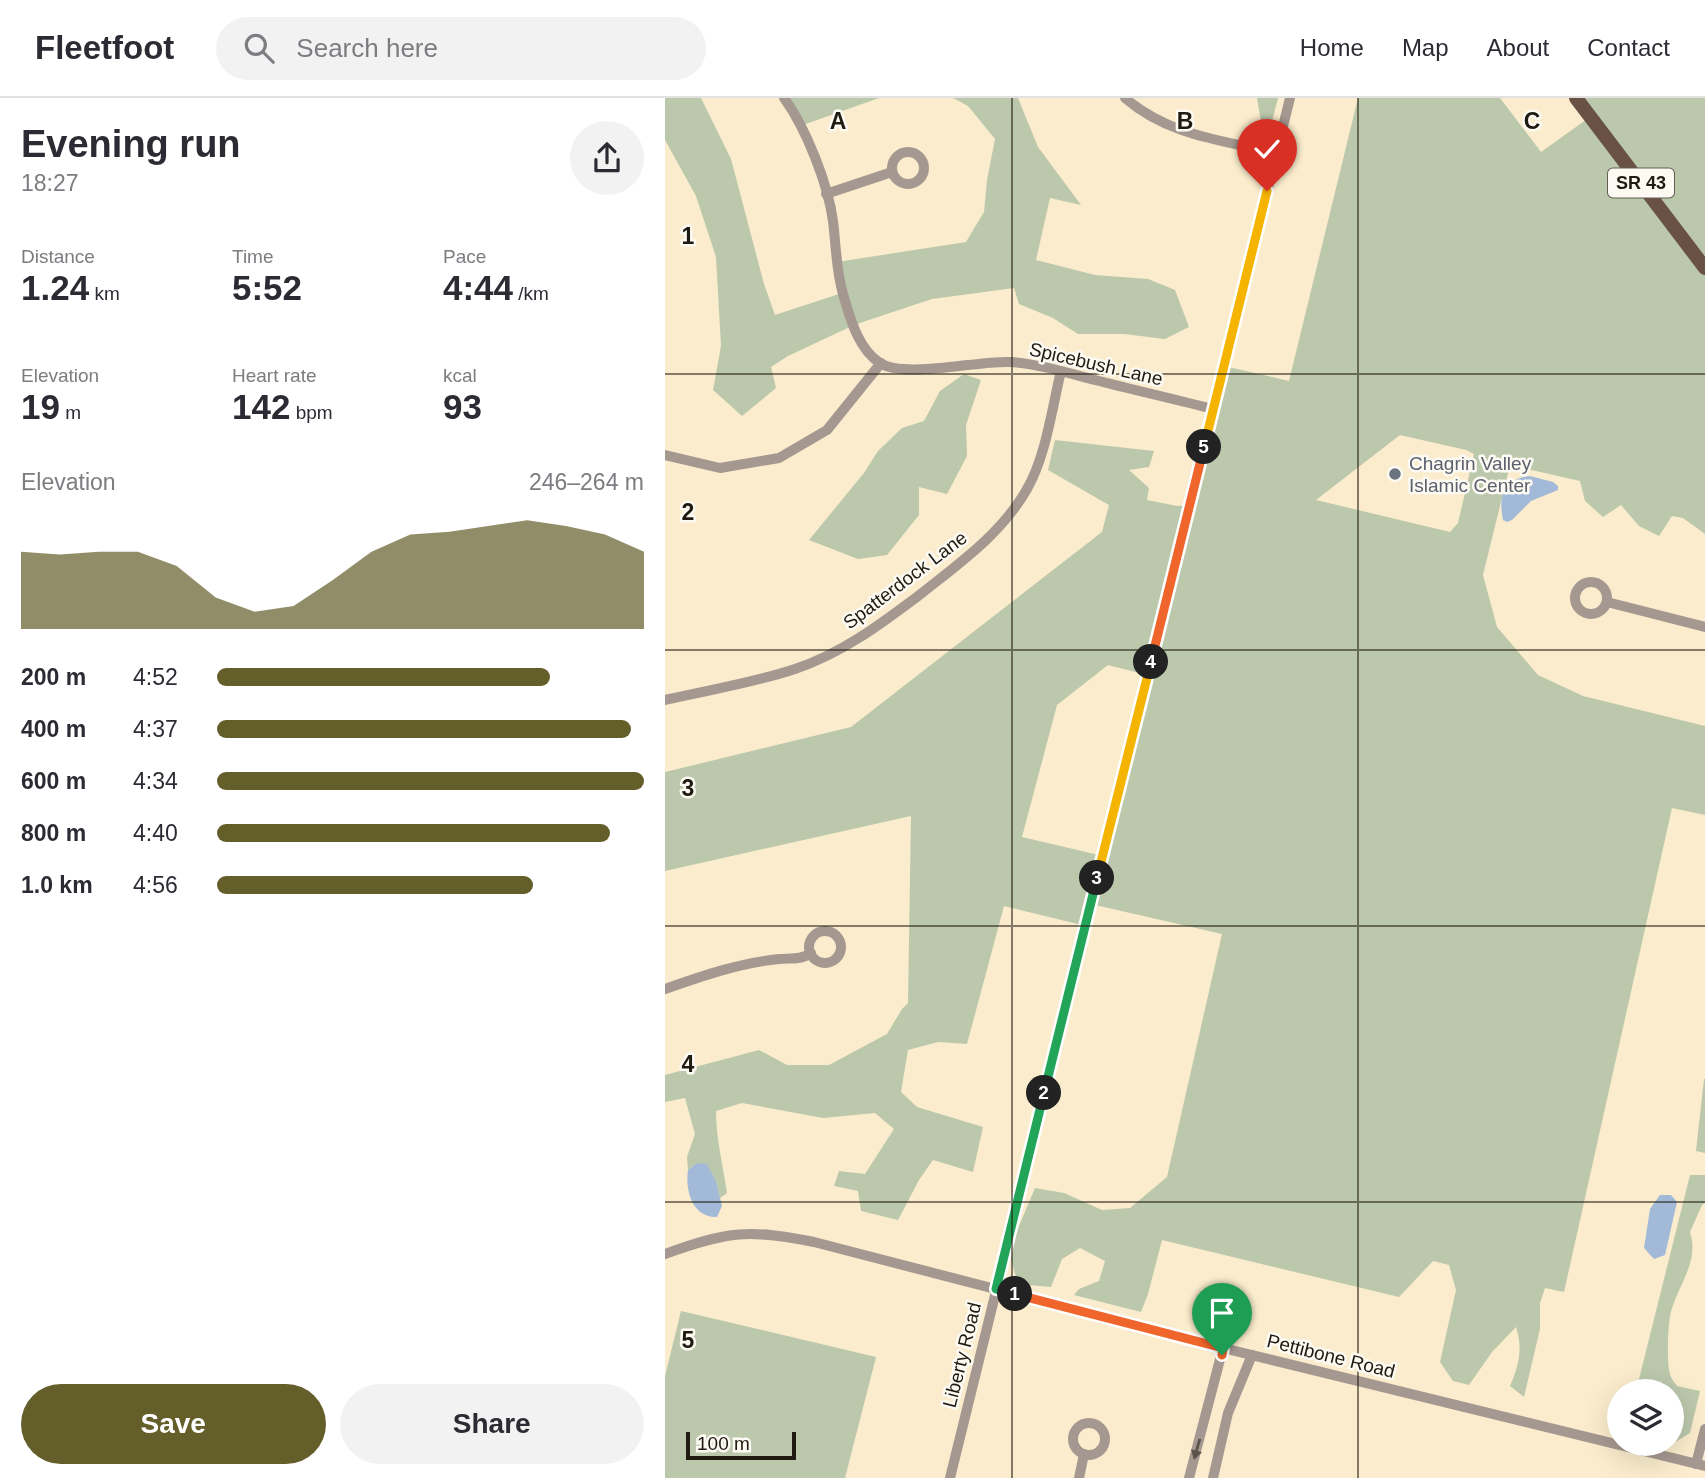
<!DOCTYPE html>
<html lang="en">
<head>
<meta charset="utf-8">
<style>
	body { margin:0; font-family:Helvetica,sans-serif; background:#f2f2f3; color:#2b2b33; height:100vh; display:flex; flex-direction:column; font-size:26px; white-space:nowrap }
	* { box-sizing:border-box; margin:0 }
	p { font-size:23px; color:#7c7c81 }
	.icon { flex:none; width:38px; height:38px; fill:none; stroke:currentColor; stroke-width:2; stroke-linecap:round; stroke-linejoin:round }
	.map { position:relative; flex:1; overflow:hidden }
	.side { display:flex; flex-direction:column; background:#fff; width:665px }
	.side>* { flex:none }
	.buttons { position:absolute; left:942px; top:1281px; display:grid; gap:14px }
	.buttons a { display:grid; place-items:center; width:77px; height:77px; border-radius:50%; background:#fff; box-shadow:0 7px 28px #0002; font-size:35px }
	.scale { position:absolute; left:21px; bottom:18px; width:110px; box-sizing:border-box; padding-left:7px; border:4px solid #201b10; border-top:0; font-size:19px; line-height:24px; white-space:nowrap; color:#201b10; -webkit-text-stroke:5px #fdfaf4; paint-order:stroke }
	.pin { position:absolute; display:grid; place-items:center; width:60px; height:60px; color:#fff; margin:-72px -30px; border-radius:50% 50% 50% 0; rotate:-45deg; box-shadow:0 0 7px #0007 }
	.pin .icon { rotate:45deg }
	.km { position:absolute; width:35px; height:35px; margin:-18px; border-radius:50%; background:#222; color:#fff; font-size:19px; line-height:35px; text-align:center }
	.round { display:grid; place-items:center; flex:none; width:74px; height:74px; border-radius:37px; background:#f2f2f3 }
	.overview { display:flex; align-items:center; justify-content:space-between; height:119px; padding:0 21px }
	h1 { font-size:38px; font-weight:800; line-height:52px }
	.figures { display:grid; grid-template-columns:repeat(3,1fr); gap:10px; height:119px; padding:7px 21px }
	.figures div { display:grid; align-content:center }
	.figures b { font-size:35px; font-weight:800 }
	.figures small { font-size:19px; font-weight:400 }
	.figures p { font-size:19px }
	.chart { height:196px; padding:14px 21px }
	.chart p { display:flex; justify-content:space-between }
	.chart svg { width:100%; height:126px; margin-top:7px; fill:#645e2a; opacity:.7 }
	.primary-button { display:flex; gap:14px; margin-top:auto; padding:14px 21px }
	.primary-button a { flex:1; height:80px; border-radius:42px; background:#645e2a; color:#fff; font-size:28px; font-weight:800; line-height:80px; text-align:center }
	.primary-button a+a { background:#f2f2f3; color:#2b2b33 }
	ul { padding:0 21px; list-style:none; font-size:23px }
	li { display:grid; grid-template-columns:112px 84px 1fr; align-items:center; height:52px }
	li i { height:18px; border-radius:9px; background:#645e2a }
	header { display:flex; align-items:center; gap:42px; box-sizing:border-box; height:98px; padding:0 35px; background:#fff; border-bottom:2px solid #e1e1e2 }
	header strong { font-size:33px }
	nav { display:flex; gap:38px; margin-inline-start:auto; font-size:24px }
	.search { width:490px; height:63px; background:#f2f2f3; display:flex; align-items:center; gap:18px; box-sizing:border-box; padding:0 24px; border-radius:38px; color:#7c7c81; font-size:26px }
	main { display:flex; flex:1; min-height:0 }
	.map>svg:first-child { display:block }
</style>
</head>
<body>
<header>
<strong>Fleetfoot</strong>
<div class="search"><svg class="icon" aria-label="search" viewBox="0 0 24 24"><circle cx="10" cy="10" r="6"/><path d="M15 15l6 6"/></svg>Search here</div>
<nav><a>Home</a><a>Map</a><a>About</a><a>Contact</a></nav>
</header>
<main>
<section class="side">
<div class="overview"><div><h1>Evening run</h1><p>18:27</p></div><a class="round"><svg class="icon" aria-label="share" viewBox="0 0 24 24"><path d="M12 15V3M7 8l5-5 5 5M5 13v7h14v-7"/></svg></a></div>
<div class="figures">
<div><p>Distance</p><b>1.24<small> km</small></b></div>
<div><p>Time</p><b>5:52</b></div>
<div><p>Pace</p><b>4:44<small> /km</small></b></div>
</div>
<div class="figures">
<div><p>Elevation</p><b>19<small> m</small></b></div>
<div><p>Heart rate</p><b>142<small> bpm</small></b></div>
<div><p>kcal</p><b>93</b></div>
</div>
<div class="chart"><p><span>Elevation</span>246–264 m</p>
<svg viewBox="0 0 160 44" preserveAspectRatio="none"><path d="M0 44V17L10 18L20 17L30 17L40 22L50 33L60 38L70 36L80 27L90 17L100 11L110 10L120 8L130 6L140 8L150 11L160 17V44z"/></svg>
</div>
<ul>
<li><b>200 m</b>4:52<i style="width:78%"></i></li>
<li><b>400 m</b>4:37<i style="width:97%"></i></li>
<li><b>600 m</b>4:34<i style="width:100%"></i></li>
<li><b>800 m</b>4:40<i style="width:92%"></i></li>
<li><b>1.0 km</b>4:56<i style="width:74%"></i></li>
</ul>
<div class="primary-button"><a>Save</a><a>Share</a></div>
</section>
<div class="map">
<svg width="1040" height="1380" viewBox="0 0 1040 1380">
	<rect width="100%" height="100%" fill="#faeccc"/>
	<g fill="#bbc8ac" fill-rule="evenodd">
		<path d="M0,0H36L66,61L99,186L110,217L177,195L172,164L301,144L319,114L322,82L330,41L303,8L288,0H353L373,49L416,107L385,100L371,162L430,177L483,181L510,192L524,229L500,241L459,236H413L388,220L354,206L349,190L267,201L189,227L123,258L106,269L111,290L77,318L48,292L56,248L51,159L31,98L0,42Z"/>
		<path d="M119,0H214L135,28Z"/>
		<path d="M592,0H613L606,27L596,23Z"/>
		<path d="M693,0H835L876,54L925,19L918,0H1040V436L1018,420L1007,418L994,438L974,428L956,407L938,419L920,403L915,383L845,367L818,477L832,529L873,577L918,598L1040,628V717L1007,710L899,1194L880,1190L875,1205V1231L859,1299L845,1288C854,1267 858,1251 851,1229L827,1254L804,1287L788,1283L775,1264L791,1192L784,1167L768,1163L734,1199L497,1142L483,1196L476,1214L409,1197L414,1191L434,1183L440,1163L415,1150L397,1161L386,1189L353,1186L346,1162L348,1142L370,1090L399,1095L437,1112L465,1110L502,1079L557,836L426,806L421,828L339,808L302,946L273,944L243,952L236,994L252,1009L318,1029L308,1074L268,1062L254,1082L233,1122L196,1113L193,1093L169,1088L174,1073L200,1076L229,1031L210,1015L158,1020L77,1005L51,1013C51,1041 58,1067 62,1095L55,1100L51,1083L32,1065L23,1072L22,1059L30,1036L20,1000L0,1004V977L94,952L122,967H164L222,936L237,911L243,905L246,718L0,773V674L186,629L437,434L444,407L383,372L390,342L489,353L484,369L464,372L484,390L482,402L512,408L524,407L559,268L624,283ZM735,337L801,352L809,356L793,425L785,434L651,402ZM443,567L482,577L438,758L357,739L392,607Z"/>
		<path d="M299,276L316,282L301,327L302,358L282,396L254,389V417L222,457L193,461L144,442L199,375L213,353L237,330L259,323L275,293Z"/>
		<path d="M1039,981H1040V1055L1031,1053Z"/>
		<path d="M1025,1077H1040V1105L1037,1107L1025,1134C1035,1165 1011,1189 1005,1218C1003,1230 1001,1269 1006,1279C1007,1282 1010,1285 1012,1288L1035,1293L1025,1335L1012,1343L1006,1342V1293H971Z"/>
		<path d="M16,1213L211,1259L180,1380H0V1278Z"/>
	</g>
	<g fill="#a2bad8">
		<path d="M865,378L888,384L893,388V392L866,403L847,422L842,424L838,422C833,398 839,381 865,378Z"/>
		<path d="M32,1065L42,1066L51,1083L57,1108L52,1119C27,1120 20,1092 23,1072Z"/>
		<path d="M995,1097H1006L1012,1104L1000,1157L989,1161L979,1150L985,1111Z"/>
	</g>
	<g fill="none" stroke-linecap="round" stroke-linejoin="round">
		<g stroke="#a59890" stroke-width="10">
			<path d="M119,0C141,30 163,86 168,123C171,147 171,172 178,196C185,220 193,251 215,265C240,281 314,262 346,264C374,266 403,275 430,282C469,292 509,301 548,311"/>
			<path d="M460,0C504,38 557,42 611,55"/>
			<circle cx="243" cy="70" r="16"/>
			<path d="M161,96L227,74"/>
			<path d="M0,357L55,370L114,360L162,332L216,265"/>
			<circle cx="926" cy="500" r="16"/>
			<path d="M942,504L1040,529"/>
			<path d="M0,602C43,592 88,585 130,571C178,555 217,525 257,495C296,464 337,435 362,391C381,358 387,310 396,273"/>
			<circle cx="160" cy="849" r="16"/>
			<path d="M0,891C37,878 74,865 114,861C125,860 137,862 146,855"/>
			<path d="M0,1156C63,1133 84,1131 149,1144L558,1250L1040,1368"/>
			<circle cx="424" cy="1341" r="16"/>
			<path d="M1031,1366L1040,1331"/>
			<path d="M285,1380L625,0"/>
			<path d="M414,1380L419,1356"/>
			<path d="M524,1380L558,1250"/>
			<path d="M548,1380L563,1315L587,1257"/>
		</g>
		<path stroke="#695245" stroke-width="14" d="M911,0L1040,170"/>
	</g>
	<defs><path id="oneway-solid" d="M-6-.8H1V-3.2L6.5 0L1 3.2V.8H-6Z" transform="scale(1.75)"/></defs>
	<use fill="#5c534a" href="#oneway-solid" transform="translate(532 1351) rotate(106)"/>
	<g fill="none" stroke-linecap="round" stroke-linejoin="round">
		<defs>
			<path id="split-1" d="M350,1196L558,1250L557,1257"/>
			<path id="split-2" d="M350,1196L331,1191L379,995"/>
			<path id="split-3" d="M379,995L432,780"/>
			<path id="split-4" d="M432,780L486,564"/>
			<path id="split-5" d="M486,564L539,349"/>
			<path id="split-6" d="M539,349L602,93"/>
		</defs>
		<use href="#split-1" stroke="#fff" stroke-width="14"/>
		<use href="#split-2" stroke="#fff" stroke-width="14"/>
		<use href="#split-3" stroke="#fff" stroke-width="14"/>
		<use href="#split-4" stroke="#fff" stroke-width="14"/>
		<use href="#split-5" stroke="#fff" stroke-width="14"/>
		<use href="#split-6" stroke="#fff" stroke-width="14"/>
		<use href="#split-1" stroke="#f0652b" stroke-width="9"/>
		<use href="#split-2" stroke="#22a559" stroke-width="9"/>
		<use href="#split-3" stroke="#22a559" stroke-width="9"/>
		<use href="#split-4" stroke="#f5b400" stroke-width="9"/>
		<use href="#split-5" stroke="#f0652b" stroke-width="9"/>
		<use href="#split-6" stroke="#f5b400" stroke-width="9"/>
	</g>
	<path fill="none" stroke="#201b10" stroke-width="2" stroke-opacity="0.55" d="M347,0V1380M693,0V1380M0,276H1040M0,552H1040M0,828H1040M0,1104H1040"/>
	<circle fill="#6b7280" stroke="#fdfaf4" stroke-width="2.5" cx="730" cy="376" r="7"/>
	<g text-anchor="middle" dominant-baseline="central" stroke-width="5" stroke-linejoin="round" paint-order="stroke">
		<rect fill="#fdfaf4" stroke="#625e54" stroke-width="2" x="943" y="70.5" width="66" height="29" rx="5"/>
		<g font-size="18" font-weight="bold" fill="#201b10">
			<text x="976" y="85">SR 43</text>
		</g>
		<g font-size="19" fill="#201b10" stroke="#fdfaf4">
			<text transform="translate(431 266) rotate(13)">Spicebush Lane</text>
			<text transform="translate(240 482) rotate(-37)">Spatterdock Lane</text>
			<text transform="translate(297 1257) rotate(-76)">Liberty Road</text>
			<text transform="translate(666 1258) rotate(14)">Pettibone Road</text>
		</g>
		<g font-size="19" fill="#5b616d" stroke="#fdfaf4" text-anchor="start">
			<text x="744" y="365">Chagrin Valley<tspan x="744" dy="22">Islamic Center</tspan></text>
		</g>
	</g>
	<g font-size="23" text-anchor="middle" font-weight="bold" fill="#201b10" stroke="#fdfaf4" stroke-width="5" stroke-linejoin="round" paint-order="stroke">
		<text x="173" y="31">A</text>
		<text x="520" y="31">B</text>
		<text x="867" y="31">C</text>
		<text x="23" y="146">1</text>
		<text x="23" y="422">2</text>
		<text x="23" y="698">3</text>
		<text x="23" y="974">4</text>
		<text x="23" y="1250">5</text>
	</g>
</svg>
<div class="buttons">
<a><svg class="icon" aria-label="layers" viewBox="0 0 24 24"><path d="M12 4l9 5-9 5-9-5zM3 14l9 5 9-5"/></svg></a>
</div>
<div class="scale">100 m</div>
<div class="pin" style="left:557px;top:1257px;background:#1e9e55"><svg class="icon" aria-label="arrive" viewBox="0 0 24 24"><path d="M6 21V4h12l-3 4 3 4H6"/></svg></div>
<div class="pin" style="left:602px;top:93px;background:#d93025"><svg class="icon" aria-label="check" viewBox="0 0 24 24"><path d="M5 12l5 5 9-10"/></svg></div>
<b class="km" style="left:350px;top:1196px">1</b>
<b class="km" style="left:379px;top:995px">2</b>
<b class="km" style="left:432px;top:780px">3</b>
<b class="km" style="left:486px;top:564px">4</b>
<b class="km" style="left:539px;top:349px">5</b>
</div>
</main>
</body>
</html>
